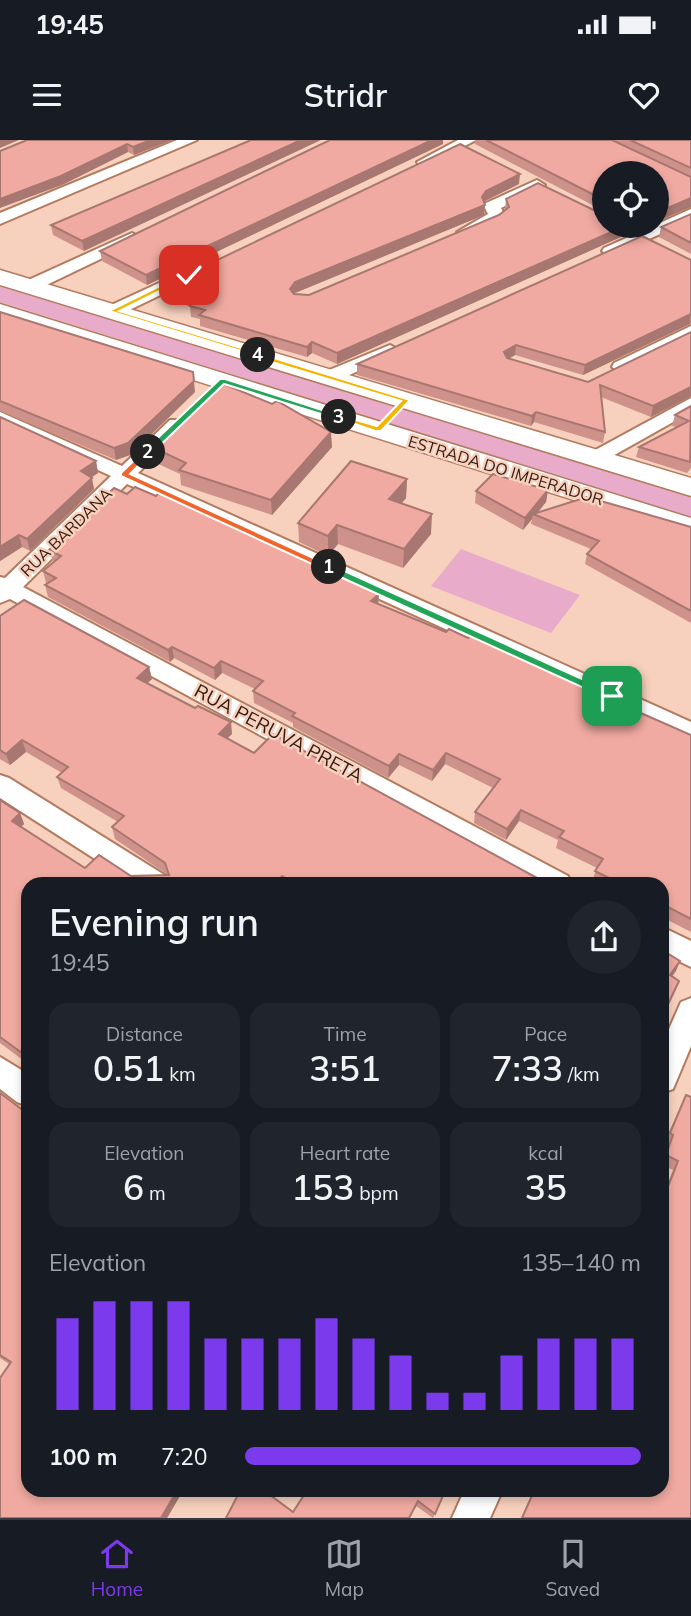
<!DOCTYPE html>
<html lang="en">
<head>
<meta charset="utf-8">
<style>
	body { margin:0; font-family:Mulish,sans-serif; background:#20242c; color:#f1f3f6; height:100vh; display:flex; flex-direction:column; font-size:26px; white-space:nowrap }
	* { box-sizing:border-box; margin:0 }
	p { font-size:23px; color:#9ea1a6 }
	.icon { flex:none; width:38px; height:38px; fill:none; stroke:currentColor; stroke-width:2; stroke-linecap:round; stroke-linejoin:round }
	.map { position:relative; flex:1; overflow:hidden }
	.sheet { position:absolute; left:21px; top:737px; width:648px; height:620px; display:flex; flex-direction:column; background:#171b24; border-radius:21px; box-shadow:0 4px 10px #0003 }
	.sheet>* { flex:none }
	.controls { position:absolute; left:592px; top:21px; display:grid; gap:14px }
	.controls a { display:grid; place-items:center; width:77px; height:77px; border-radius:50%; background:#171b24; box-shadow:0 4px 10px #0003; font-size:35px }
	.pin { position:absolute; display:grid; place-items:center; width:60px; height:60px; color:#fff; margin:-30px; border-radius:14px; box-shadow:0 4px 10px #0006 }
	.km { position:absolute; width:35px; height:35px; margin:-18px; border-radius:50%; background:#222; color:#fff; font-size:19px; line-height:35px; text-align:center }
	.round { display:grid; place-items:center; flex:none; width:74px; height:74px; border-radius:37px; background:#20242c }
	.head { display:flex; align-items:center; justify-content:space-between; height:119px; padding:0 28px }
	h1 { font-size:38px; font-weight:600; line-height:52px }
	.metrics { display:grid; grid-template-columns:repeat(3,1fr); gap:10px; height:119px; padding:7px 28px }
	.metrics div { display:grid; align-content:center; border-radius:18px; background:#20242c; text-align:center }
	.metrics b { font-size:35px; font-weight:600 }
	.metrics small { font-size:19px; font-weight:400 }
	.metrics p { font-size:19px }
	.chart { height:196px; padding:14px 28px }
	.chart p { display:flex; justify-content:space-between }
	.chart svg { width:100%; height:126px; margin-top:7px; stroke:#7c3aed; stroke-width:6 }
	ul { padding:0 28px; list-style:none; font-size:23px }
	li { display:grid; grid-template-columns:112px 84px 1fr; align-items:center; height:52px }
	li i { height:18px; border-radius:9px; background:#7c3aed }
	.status { display:flex; justify-content:space-between; align-items:center; height:49px; padding:0 35px; background:#171b24; direction:ltr }
	.status svg { height:19px; fill:currentColor }
	header { display:flex; justify-content:space-between; align-items:center; height:91px; padding:0 28px; background:#171b24; font-size:32px; font-weight:600 }
	.tab-bar { display:flex; justify-content:space-around; align-items:center; height:98px; border-top:2px solid #363941; background:#171b24; font-size:19px; color:#9ea1a6 }
	.tab-bar a { display:grid; justify-items:center; gap:4px }
	.tab-bar .on { color:#7c3aed }
	.map>svg:first-child { display:block }
</style>
</head>
<body>
<div class="status"><b>19:45</b><svg viewBox="0 0 49 12"><path d="M0 12V9h3v3zM5 12V6h3v6zM10 12V3h3v9zM15 12V0h3v12zM26 1h20v11H26zM47 4h2v5h-2z"/></svg></div>
<header><svg class="icon" aria-label="menu" viewBox="0 0 24 24"><path d="M4 6h16M4 12h16M4 18h16"/></svg>Stridr<svg class="icon" aria-label="heart" viewBox="0 0 24 24"><path d="M12 20l-8-8c-3-5 5-10 8-4 3-6 11-1 8 4z"/></svg></header>
<div class="map">
<svg width="691" height="1378" viewBox="0 0 691 1378">
	<rect width="100%" height="100%" fill="#f7d1be"/>
	<g fill="#e8acca">
		<path d="M0,145L691,357V377L0,162Z"/>
		<path d="M461,409L580,455L551,493L431,446Z"/>
	</g>
	<g fill="none" stroke-linecap="round" stroke-linejoin="round">
		<defs>
			<g id="minor">
				<path d="M177,0H197L0,84V73Z"/>
				<path d="M458,0H476L429,25H419L417,22Z"/>
				<path d="M537,40L545,45L542,48L501,68L505,76L503,79L471,95L465,97L457,92L488,74L484,66L486,63Z"/>
				<path d="M691,69V80L616,114L610,116L602,111L604,108Z"/>
				<path d="M132,93L140,98L138,101L36,150H24L21,146L24,142Z"/>
				<path d="M196,126L202,127L204,131L202,135L119,175H107L104,171L107,167Z"/>
				<path d="M691,186V198L628,231L621,233L612,227L614,223Z"/>
				<path d="M390,205L399,210L396,214L336,241L329,243L320,237L322,233Z"/>
				<path d="M691,258V272L602,322H588L585,318L588,314Z"/>
				<path d="M0,272L122,326L170,280H184L187,284L184,288L138,333L691,582V601L127,344L23,447L568,736L571,744H534L10,459L0,463V437L5,438L111,336L0,285Z"/>
				<path d="M0,635L9,638L166,736L169,744H134L0,658Z"/>
				<path d="M662,787L691,801V827L662,813Z"/>
				<path d="M691,858V906L673,949L662,953V905L681,862Z"/>
				<path d="M0,917L28,934V966L17,962L0,949Z"/>
				<path d="M465,1349H503L490,1378H452Z"/>
			</g>
			<g id="secondary">
				<path d="M0,130L691,338V356L0,145Z"/>
				<path d="M0,164L691,378V397L0,179Z"/>
			</g>
		</defs>
		<use href="#minor" stroke="#b47a5e" stroke-width="4"/>
		<use href="#secondary" stroke="#b47a5e" stroke-width="3"/>
		<use href="#minor" fill="#fff" fill-rule="evenodd"/>
		<use href="#secondary" fill="#fff" fill-rule="evenodd"/>
	</g>
	<g fill="#ce928a">
		<path d="M27,0H172L134,15L128,12L62,45Z"/>
		<path d="M251,0L84,111L53,95L51,85Z"/>
		<path d="M475,0H691V67L656,82L604,33V71L475,4Z"/>
		<path d="M443,4L147,145L102,121L100,111Z"/>
		<path d="M519,44L485,61L484,75L295,153L294,154L309,155L499,75L505,70L506,59L623,96L337,224L312,213L307,217L200,186V179L191,177L190,167L166,155L165,145Z"/>
		<path d="M691,74V114L659,97L661,87Z"/>
		<path d="M691,120V184H690L583,235L515,215L509,219L588,242L691,192V256L651,277L601,257L605,292L603,303L534,282L531,286L357,235V224Z"/>
		<path d="M0,172L195,252L130,315L116,320L0,271Z"/>
		<path d="M691,266V328L687,333L636,317L639,307L676,287L672,286L675,275Z"/>
		<path d="M0,277L96,321L98,333L91,337L94,349L30,411L22,407L0,421Z"/>
		<path d="M152,307H332L272,375L181,345L180,334L154,322Z"/>
		<path d="M407,339L406,358L401,364L431,394L403,428L338,404L328,416L299,402L298,383Z"/>
		<path d="M548,350L546,362L537,372L691,387V483L585,424L587,414L591,409L531,384L532,379L523,390L475,363L476,351Z"/>
		<path d="M127,354L156,356L276,407L379,454L378,464L588,550L586,558L628,577L691,595V792L662,777V744H597L592,741L597,728L556,708L558,700L519,681L506,700L474,683L475,672L493,648L445,624L432,641L399,625L388,638L293,587V583L254,563L253,551L255,549L222,533L215,540L174,518L170,522L48,457L45,445L48,444L46,443L43,431L53,422L49,410Z"/>
		<path d="M0,476L149,527L152,539L147,543L232,594L227,598L254,613L540,744H28V922L27,923L0,903V660L20,673L24,684L21,687L85,728L131,736L168,735L115,699L112,687L118,682L61,648L57,637L62,633L26,612L10,625L0,619Z"/>
		<path d="M0,953L28,974V1349H184L167,1378H0V1238L9,1224L0,1218Z"/>
		<path d="M686,955L691,1378H521L534,1349H662V1058L673,1030L662,1025V1023L668,1005L664,1003Z"/>
		<path d="M446,1349L433,1378L416,1366L410,1378H226L293,1372Z"/>
	</g>
	<g fill="#a87771">
		<path d="M0,0H19L0,8Z"/>
		<path d="M151,0H172L134,15L133,7Z"/>
		<path d="M301,0H321L84,111L82,101Z"/>
		<path d="M432,0H443V4L147,145L146,135Z"/>
		<path d="M127,4L128,12L62,45L0,68V59Z"/>
		<path d="M520,34L519,44L485,61L482,66L485,65L484,75L295,153L290,159V149L295,142L482,57L486,51Z"/>
		<path d="M691,58V67L656,82V73Z"/>
		<path d="M625,86L623,96L337,224V213Z"/>
		<path d="M691,174L690,184L583,235L585,225Z"/>
		<path d="M312,202V213L307,217V207Z"/>
		<path d="M516,205L515,215L502,222L504,212Z"/>
		<path d="M194,241L195,252L130,315L116,320L114,308Z"/>
		<path d="M691,247V256L651,277L653,266Z"/>
		<path d="M536,272L534,282L531,286L532,276Z"/>
		<path d="M331,292L332,307L272,375L271,360Z"/>
		<path d="M96,321L98,333L83,343L81,331Z"/>
		<path d="M92,338L94,349L30,411L27,399Z"/>
		<path d="M407,339L406,358L388,379L389,359Z"/>
		<path d="M548,350L546,362L536,375L533,374L532,379L523,390L525,378Z"/>
		<path d="M432,374L431,394L403,428L404,409Z"/>
		<path d="M337,385L338,404L328,416V396Z"/>
		<path d="M19,395L22,407L0,421V407Z"/>
		<path d="M379,454L378,465L371,461Z"/>
		<path d="M172,507L174,518L170,522L168,510Z"/>
		<path d="M221,521L222,533L215,540L214,528Z"/>
		<path d="M149,527L152,539L140,550L137,538Z"/>
		<path d="M231,582L232,594L220,605L219,594Z"/>
		<path d="M22,600L26,612L10,625L6,614Z"/>
		<path d="M446,613L445,624L432,641L433,630Z"/>
		<path d="M399,614V625L388,638L389,626Z"/>
		<path d="M521,670L519,681L506,700L507,689Z"/>
		<path d="M20,673L24,684L16,692L12,681Z"/>
		<path d="M282,736L283,744H276Z"/>
		<path d="M680,821L676,831L665,846L670,835Z"/>
		<path d="M28,908V922L27,923L22,913Z"/>
		<path d="M178,1349H184L167,1378H161Z"/>
	</g>
	<g fill="#f0aaa1" stroke="#a87771" stroke-width="2">
		<path d="M27,0H151L133,7L127,4L61,36L0,59V11Z"/>
		<path d="M251,0H301L82,101L51,85Z"/>
		<path d="M330,0H432L146,135L100,111Z"/>
		<path d="M486,0H612L691,37V58L656,73V33H604V60Z"/>
		<path d="M630,0H691V28Z"/>
		<path d="M460,4L520,34L486,51L482,57L485,65L295,142L290,149L294,154L309,155L499,75L509,67L506,59L538,43L604,75V86H625L337,213L312,202L307,207L199,175L205,170L190,166L192,159L165,145Z"/>
		<path d="M691,74V103L661,87Z"/>
		<path d="M642,96L691,120V174L585,225L516,205L504,212L507,218L588,242L691,192V247L653,266L600,245L605,292L536,272L532,276L357,224Z"/>
		<path d="M0,172L193,232L194,241L128,303L114,308L0,261Z"/>
		<path d="M219,242L272,264L277,261L331,292L271,360L179,330L186,323L152,307Z"/>
		<path d="M691,266L690,322L639,307L689,281L675,275Z"/>
		<path d="M0,277L96,321L81,331L92,338L27,399L19,395L0,407Z"/>
		<path d="M351,321L407,339L389,359L432,374L404,409L337,385L328,396L298,383Z"/>
		<path d="M493,334L548,350L525,378L476,351Z"/>
		<path d="M135,347L156,356L161,351L276,407L282,409L284,407L314,420L312,423L379,454L371,461L446,492L449,489L468,498L470,495L576,544L588,550L583,557L609,569L628,577L634,570L691,595V779L662,764V744H621L595,731L603,719L559,697L564,691L521,670L507,689L475,672L500,639L446,613L433,630L399,614L389,626L292,576L295,573L253,551L263,541L221,521L214,528L172,507L168,510L45,445L56,438L43,431L61,416L49,410L114,348L127,354Z"/>
		<path d="M587,357L691,387V471L587,414L599,401L533,374Z"/>
		<path d="M24,460L149,527L137,538L195,568L198,566L231,582L219,594L254,613L273,594L541,740L538,744H296L282,736L276,744H28V908L22,913L0,897V660L20,673L12,681L85,728L99,715L131,736L169,735L165,723L112,687L124,676L57,637L68,627L22,600L6,614L0,610V476Z"/>
		<path d="M662,810L680,821L670,835L679,841L662,877Z"/>
		<path d="M0,953L28,974V1349H178L161,1378H0V1238L11,1222L0,1215Z"/>
		<path d="M686,955L691,957V1378H522L535,1349H662V1062L678,1021L666,1015L673,995L670,993Z"/>
		<path d="M241,1349H262L293,1372L308,1349H446L435,1374L418,1361L409,1378H226Z"/>
	</g>
	<path fill="#22a559" stroke="#fff" stroke-width="2" d="M329,424L615,554L617,556L615,559H608L325,430V425Z"/>
	<path fill="#f0652b" stroke="#fff" stroke-width="2" d="M145,310L152,312L130,334L333,427L325,430L121,336V333Z"/>
	<path fill="#22a559" stroke="#fff" stroke-width="2" d="M220,239H225L344,277L337,279L224,244L151,314H145V310Z"/>
	<path fill="#f5b400" stroke="#fff" stroke-width="2" d="M255,214H261L410,260L381,291H375L335,277L339,275L377,286L401,261L255,217Z"/>
	<path fill="#f5b400" stroke="#fff" stroke-width="2" d="M186,133L192,135L119,171L261,214V217L109,171Z"/>
	<g text-anchor="middle" dominant-baseline="central" stroke-width="5" stroke-linejoin="round" paint-order="stroke">
		<g font-size="16" fill="#321b0f" stroke="#f7d1be">
			<text transform="translate(506 330) rotate(17)">ESTRADA DO IMPERADOR</text>
			<text transform="translate(66 392) rotate(-44)">RUA BARDANA</text>
		</g>
		<g font-size="19" fill="#321b0f" stroke="#f7d1be">
			<text transform="translate(279 593) rotate(28)">RUA PERUVA PRETA</text>
		</g>
	</g>
</svg>
<div class="controls">
<a><svg class="icon" aria-label="locate" viewBox="0 0 24 24"><circle cx="12" cy="12" r="6"/><path d="M12 2v4M12 18v4M2 12h4M18 12h4"/></svg></a>
</div>
<div class="pin" style="left:612px;top:556px;background:#1e9e55"><svg class="icon" aria-label="arrive" viewBox="0 0 24 24"><path d="M6 21V4h12l-3 4 3 4H6"/></svg></div>
<div class="pin" style="left:189px;top:135px;background:#d93025"><svg class="icon" aria-label="check" viewBox="0 0 24 24"><path d="M5 12l5 5 9-10"/></svg></div>
<b class="km" style="left:329px;top:427px">1</b>
<b class="km" style="left:148px;top:312px">2</b>
<b class="km" style="left:339px;top:277px">3</b>
<b class="km" style="left:258px;top:215px">4</b>
<section class="sheet">
<div class="head"><div><h1>Evening run</h1><p>19:45</p></div><a class="round"><svg class="icon" aria-label="share" viewBox="0 0 24 24"><path d="M12 15V3M7 8l5-5 5 5M5 13v7h14v-7"/></svg></a></div>
<div class="metrics">
<div><p>Distance</p><b>0.51<small> km</small></b></div>
<div><p>Time</p><b>3:51</b></div>
<div><p>Pace</p><b>7:33<small> /km</small></b></div>
</div>
<div class="metrics">
<div><p>Elevation</p><b>6<small> m</small></b></div>
<div><p>Heart rate</p><b>153<small> bpm</small></b></div>
<div><p>kcal</p><b>35</b></div>
</div>
<div class="chart"><p><span>Elevation</span>135–140 m</p>
<svg viewBox="0 0 160 44" preserveAspectRatio="none"><path d="M5 44V12M15 44V6M25 44V6M35 44V6M45 44V19M55 44V19M65 44V19M75 44V12M85 44V19M95 44V25M105 44V38M115 44V38M125 44V25M135 44V19M145 44V19M155 44V19"/></svg>
</div>
<ul>
<li><b>100 m</b>7:20<i style="width:100%"></i></li>
</ul>
</section>
</div>
<nav class="tab-bar">
<a class="on"><svg class="icon" aria-label="home" viewBox="0 0 24 24"><path d="M3 11l9-7 9 7M6 9v11h12V9"/></svg>Home</a>
<a><svg class="icon" aria-label="map" viewBox="0 0 24 24"><path d="M3 6l6-2 6 2 6-2v14l-6 2-6-2-6 2zM9 4v14M15 6v14"/></svg>Map</a>
<a><svg class="icon" aria-label="saved" viewBox="0 0 24 24"><path d="M7 4h10v16l-5-4-5 4z"/></svg>Saved</a>
</nav>
</body>
</html>
